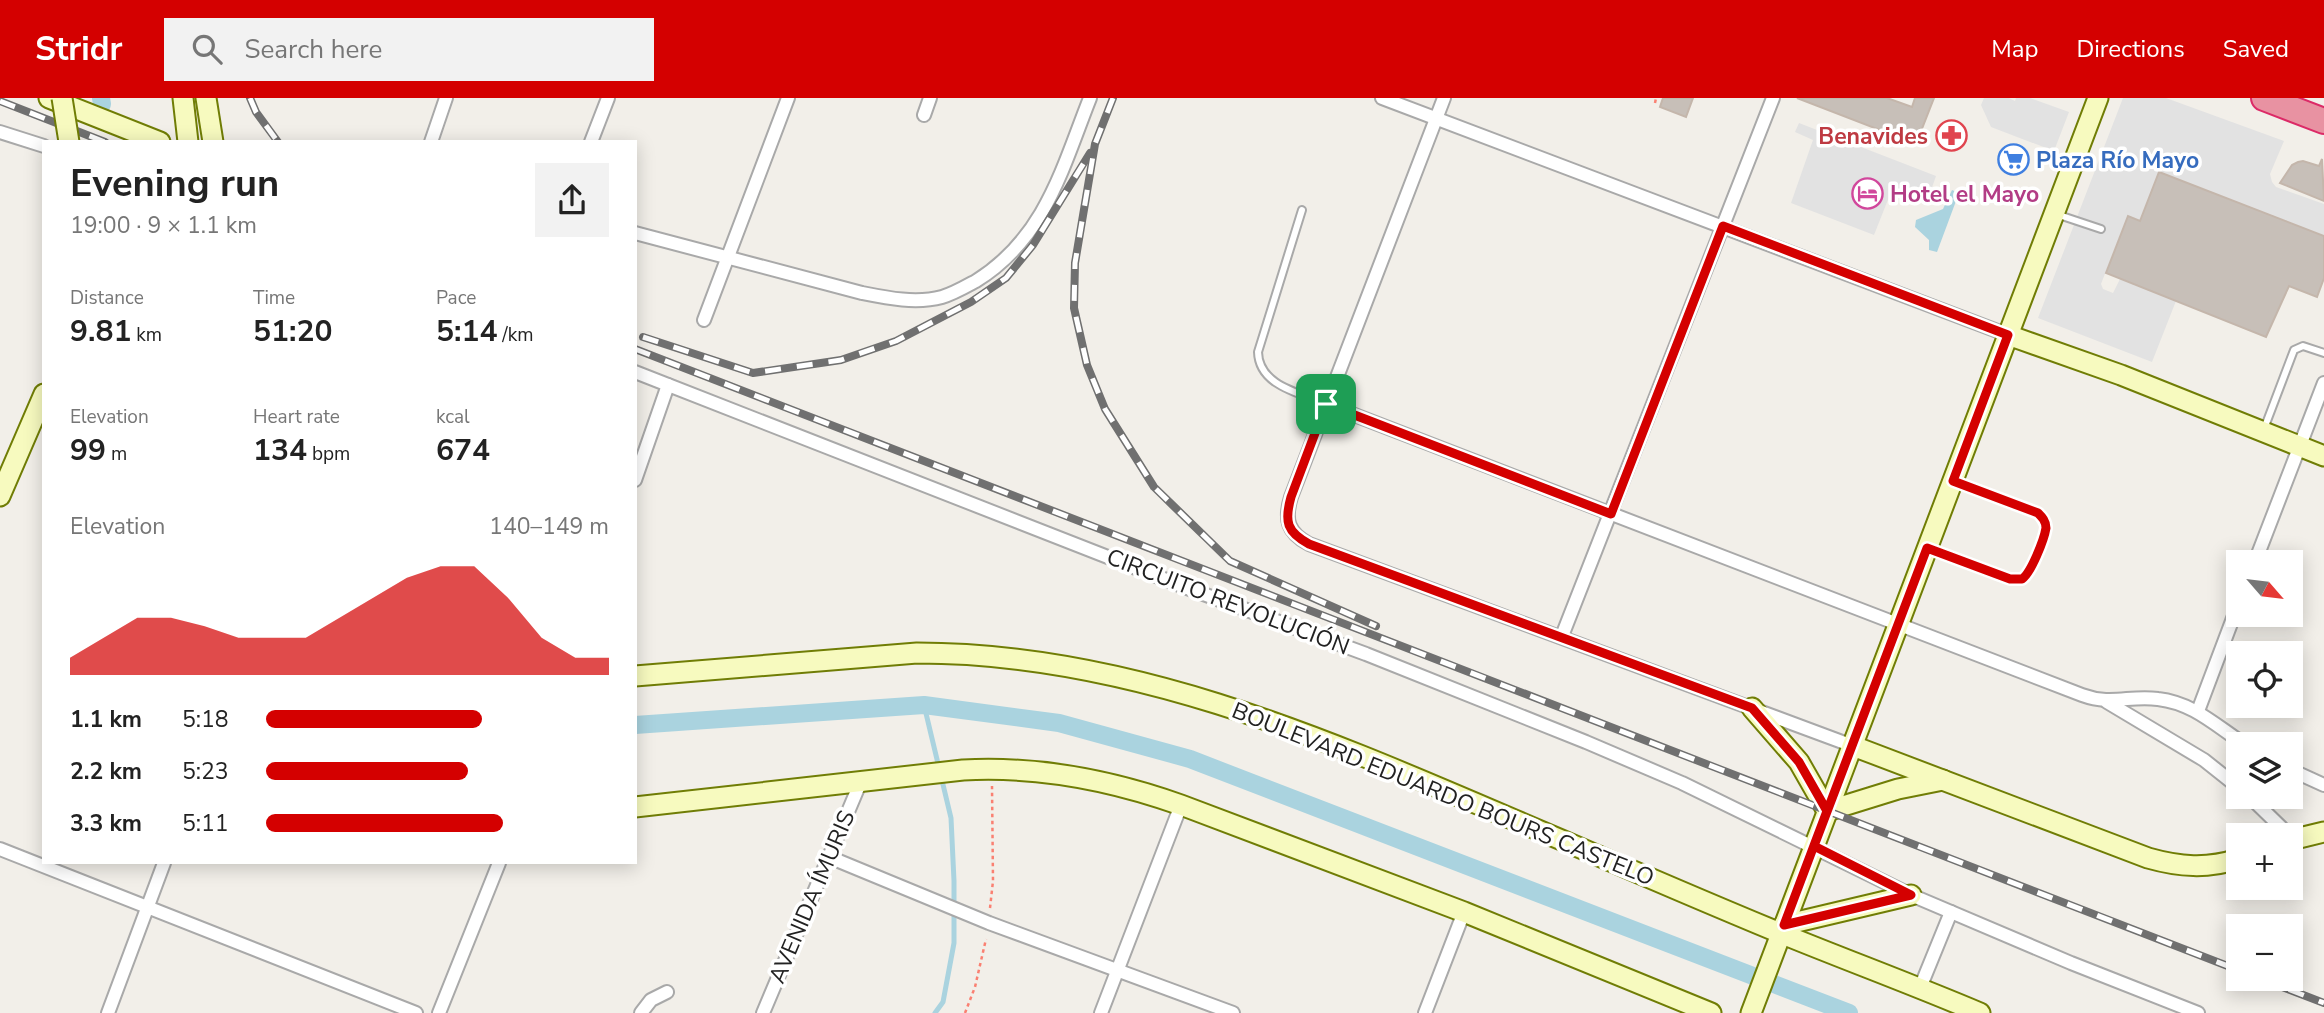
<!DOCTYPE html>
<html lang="en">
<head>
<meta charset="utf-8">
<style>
	body { margin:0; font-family:"Nunito Sans",sans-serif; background:#f2f2f2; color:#222; height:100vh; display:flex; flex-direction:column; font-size:26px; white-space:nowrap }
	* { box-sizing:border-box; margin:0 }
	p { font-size:23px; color:#767676 }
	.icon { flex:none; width:38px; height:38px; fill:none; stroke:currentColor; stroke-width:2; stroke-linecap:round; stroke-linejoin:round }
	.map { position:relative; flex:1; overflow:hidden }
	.side { position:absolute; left:42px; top:42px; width:595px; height:724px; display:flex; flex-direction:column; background:#fff; border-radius:0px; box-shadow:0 4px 18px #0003 }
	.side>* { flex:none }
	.needle { width:46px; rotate:118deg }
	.tools { position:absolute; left:2226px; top:452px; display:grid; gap:14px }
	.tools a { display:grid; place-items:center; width:77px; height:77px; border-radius:0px; background:#fff; box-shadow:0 4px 18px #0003; font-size:35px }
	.pin { position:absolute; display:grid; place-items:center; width:60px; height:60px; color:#fff; margin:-30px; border-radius:14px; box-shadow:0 4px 10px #0006 }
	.round { display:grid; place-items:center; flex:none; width:74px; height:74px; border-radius:0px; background:#f2f2f2 }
	.headline { display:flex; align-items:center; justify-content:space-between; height:119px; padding:0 28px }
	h1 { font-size:38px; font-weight:700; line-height:52px }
	.figures { display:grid; grid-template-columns:repeat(3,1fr); gap:10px; height:119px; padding:7px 28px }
	.figures div { display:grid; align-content:center }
	.figures b { font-size:30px; font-weight:700 }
	.figures small { font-size:19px; font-weight:400 }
	.figures p { font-size:19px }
	.chart { height:196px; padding:14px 28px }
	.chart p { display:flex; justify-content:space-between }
	.chart svg { width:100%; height:126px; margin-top:7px; fill:#d40000; opacity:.7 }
	ul { padding:0 28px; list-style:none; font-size:23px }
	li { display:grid; grid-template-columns:112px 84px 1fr; align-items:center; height:52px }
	li i { height:18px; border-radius:9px; background:#d40000 }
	header { display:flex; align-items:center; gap:42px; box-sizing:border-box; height:98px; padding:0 35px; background:#d40000; color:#fff }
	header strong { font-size:33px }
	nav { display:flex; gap:38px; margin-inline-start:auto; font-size:24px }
	.search { width:490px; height:63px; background:#f2f2f2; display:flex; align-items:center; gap:18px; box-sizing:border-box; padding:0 24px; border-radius:0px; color:#767676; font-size:26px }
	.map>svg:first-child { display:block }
</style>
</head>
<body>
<header>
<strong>Stridr</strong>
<div class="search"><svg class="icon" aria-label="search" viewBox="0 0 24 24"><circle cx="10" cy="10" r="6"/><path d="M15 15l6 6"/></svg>Search here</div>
<nav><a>Map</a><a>Directions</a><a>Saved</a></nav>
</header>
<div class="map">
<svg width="2324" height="915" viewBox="0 0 2324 915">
	<rect width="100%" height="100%" fill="#f2efe9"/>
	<g fill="#e2e2e2">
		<path d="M1984,0H2009L2015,3L2016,0H2030L2069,14L2054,53L1991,29L1981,7Z"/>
		<path d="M2123,0H2166L2284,43L2270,76L2272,84L2276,89L2324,106V138L2159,74L2140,123L2127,119L2101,186L2103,191L2113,195L2120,181L2176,203L2152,264L2038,220Z"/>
		<path d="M1799,25L1936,78L1930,95L1922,100H1910L1891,94L1874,137L1791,105L1813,42L1795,34Z"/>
	</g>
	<path fill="#aad3df" d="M1952,92L1959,95L1937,154L1929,152V142L1915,129L1916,122L1943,111Z"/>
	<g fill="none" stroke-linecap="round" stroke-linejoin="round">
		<path stroke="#aad3df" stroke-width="5" d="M924,607L951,720L954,783V845L943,904L935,915"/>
		<g stroke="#aad3df" stroke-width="18">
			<path d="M101,0L102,6"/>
			<path d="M635,627L924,607L1059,625L1190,661L1849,915"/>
		</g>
	</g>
	<g fill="#c7bfb8" stroke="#c4b6ab" stroke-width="2">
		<path d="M1663,0H1693L1686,19L1660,9Z"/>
		<path d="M1797,0H1887L1912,9L1915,0H1934L1916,46Z"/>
		<path d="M2322,61L2324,103L2280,85L2292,67L2298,64L2303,63L2319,68Z"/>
		<path d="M2159,74L2324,138V180L2317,199L2289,188L2266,239L2106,175L2128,118L2140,123Z"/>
	</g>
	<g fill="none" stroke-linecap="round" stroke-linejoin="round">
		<defs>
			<g id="lane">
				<path d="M1302,112L1258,254C1259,288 1300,295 1326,306"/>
				<path d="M2056,116L2101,131"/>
				<path d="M2264,331L2294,252L2303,248L2324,255"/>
				<path d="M1930,451L2010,481H2022C2031,475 2044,442 2046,430C2046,423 2042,419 2038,415L1955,384"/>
			</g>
			<g id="street">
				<path d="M1382,0L2008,237"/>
				<path d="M1444,0L1291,399C1284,422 1288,435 1309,446L1853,648"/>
				<path d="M924,17L930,0"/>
				<path d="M0,34L44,48"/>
				<path d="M431,44L446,0"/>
				<path d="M591,44L608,0"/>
				<path d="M635,135L862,195C887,200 916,206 942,199C953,196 965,189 976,183C1045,140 1062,71 1090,0"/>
				<path d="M704,222L788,0"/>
				<path d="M635,274L1187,490L1366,556L1586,644L1682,685L1911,797L2071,865L2198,915"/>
				<path d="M1326,306L2082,597C2112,608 2129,597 2158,601C2193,605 2215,627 2244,646"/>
				<path d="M635,382L668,287"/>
				<path d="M2255,464L2324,285"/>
				<path d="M1562,538L1773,0"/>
				<path d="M2107,604L2204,662L2238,689"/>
				<path d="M2198,613L2238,507"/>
				<path d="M2291,672L2324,687"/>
				<path d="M2249,698L2289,737"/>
				<path d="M0,751L416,915"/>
				<path d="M829,759L989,825L1233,915"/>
				<path d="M1920,890L1951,814"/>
				<path d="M108,915L164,765"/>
				<path d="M439,915L499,765"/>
				<path d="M641,915L651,902L667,894"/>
				<path d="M763,915L861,683"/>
				<path d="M1101,915L1181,707"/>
				<path d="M1425,915L1464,814"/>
			</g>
			<g id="secondary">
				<path d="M49,0L160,44"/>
				<path d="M183,0L188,44"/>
				<path d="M206,0L213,44"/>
				<path d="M2008,237L2121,277L2324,358"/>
				<path d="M0,398L44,296"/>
				<path d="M635,578L917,555C1150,555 1360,657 1571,746C1640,776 1710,806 1780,835C1846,862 1914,887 1980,915"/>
				<path d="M1752,610L1799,664L1827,713L1898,691L1943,682"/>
				<path d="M1853,648L2148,760C2180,769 2207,771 2238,761"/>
				<path d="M635,709L963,672C1038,668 1111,682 1181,707L1464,814L1711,915"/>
				<path d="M2291,742L2324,734"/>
				<path d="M1784,827L1911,797"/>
				<path d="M1751,915L2098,0"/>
			</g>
			<path id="highway" d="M2264,0L2324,23"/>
		</defs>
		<use href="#lane" stroke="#a9a9a9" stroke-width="10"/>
		<use href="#street" stroke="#a9a9a9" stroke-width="16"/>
		<use href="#secondary" stroke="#707d05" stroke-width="23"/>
		<use href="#highway" stroke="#dc2a67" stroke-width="28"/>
		<g stroke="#fa8072" stroke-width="2.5" stroke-dasharray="3.5 3.5" stroke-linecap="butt">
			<path d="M1655,5L1656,0"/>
			<path d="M990,810L993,783L992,688"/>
			<path d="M965,915L975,889L986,841"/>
		</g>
		<use href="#lane" stroke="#fff" stroke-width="6"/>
		<use href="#street" stroke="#fff" stroke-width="12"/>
		<use href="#secondary" stroke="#f7fabf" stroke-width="19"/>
		<use href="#highway" stroke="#e892a2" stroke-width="24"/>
		<defs>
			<g id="rail">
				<path d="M250,0L256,14L278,44"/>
				<path d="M1113,0L1095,46L1075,165L1074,210L1087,267L1105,311L1154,389L1230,463L1376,528"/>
				<path d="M0,3L105,44"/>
				<path d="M643,239L753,275L841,262L896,243L971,204L1006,180L1033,147L1090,55"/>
				<path d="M635,251L2238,872"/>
				<path d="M2259,880L2324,905"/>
			</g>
		</defs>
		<use href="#rail" stroke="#707070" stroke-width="8"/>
		<use href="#rail" stroke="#fff" stroke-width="5" stroke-dasharray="16" stroke-linecap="butt"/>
		<defs>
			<path id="secondary-bridge" d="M62,0L69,44"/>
		</defs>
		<use href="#secondary-bridge" stroke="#707d05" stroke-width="23" stroke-linecap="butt"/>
		<use href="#secondary-bridge" stroke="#f7fabf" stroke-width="19"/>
	</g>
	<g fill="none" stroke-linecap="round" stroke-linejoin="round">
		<defs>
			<path id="route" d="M1326,306L1291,399C1284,424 1287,434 1309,446L1752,610L1799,664L1827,713L1784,827L1911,797L1814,748L1927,450L2010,481H2022C2031,475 2044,442 2046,430C2046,423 2042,419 2038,415L1953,383L2008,237L1723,128L1611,416L1326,306"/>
		</defs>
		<use href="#route" stroke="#fff" stroke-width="14"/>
		<use href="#route" stroke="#d40000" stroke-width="9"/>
	</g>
	<defs>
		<symbol id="pharmacy-ring" viewBox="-11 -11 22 22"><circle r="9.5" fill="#fff" stroke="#e0444e" stroke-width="1.5"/><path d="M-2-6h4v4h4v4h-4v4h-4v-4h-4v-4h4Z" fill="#e0444e"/></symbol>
		<symbol id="supermarket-ring" viewBox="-11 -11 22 22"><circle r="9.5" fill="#fff" stroke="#3f7fe0" stroke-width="1.5"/><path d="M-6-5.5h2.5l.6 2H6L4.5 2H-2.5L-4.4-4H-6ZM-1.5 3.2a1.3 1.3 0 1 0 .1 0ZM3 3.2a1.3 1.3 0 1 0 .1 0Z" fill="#3f7fe0"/></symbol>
		<symbol id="hotel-ring" viewBox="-11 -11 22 22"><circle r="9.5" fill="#fff" stroke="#d1479c" stroke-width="1.5"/><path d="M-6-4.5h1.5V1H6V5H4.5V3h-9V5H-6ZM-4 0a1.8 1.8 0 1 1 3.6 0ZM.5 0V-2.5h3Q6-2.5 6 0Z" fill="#d1479c"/></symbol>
	</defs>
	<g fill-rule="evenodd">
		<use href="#pharmacy-ring" x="1934" y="20" width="35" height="35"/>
		<use href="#supermarket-ring" x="1996" y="44" width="35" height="35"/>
		<use href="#hotel-ring" x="1850" y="78" width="35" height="35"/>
	</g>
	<g text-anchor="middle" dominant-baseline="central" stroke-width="7" stroke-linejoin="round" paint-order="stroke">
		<g font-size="23" font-weight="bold" fill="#be3a42" stroke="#fff" text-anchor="end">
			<text x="1928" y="38">Benavides</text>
		</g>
		<g font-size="23" font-weight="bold" fill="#366cbe" stroke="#fff" text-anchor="start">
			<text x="2036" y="62">Plaza Río Mayo</text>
		</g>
		<g font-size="23" font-weight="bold" fill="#b23c85" stroke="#fff" text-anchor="start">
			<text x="1890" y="96">Hotel el Mayo</text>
		</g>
		<g font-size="23" fill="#222" stroke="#fff">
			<text transform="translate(1228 504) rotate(21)">CIRCUITO REVOLUCIÓN</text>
			<text transform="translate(1443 696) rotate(22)">BOULEVARD EDUARDO BOURS CASTELO</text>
			<text transform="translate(812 799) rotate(-67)">AVENIDA ÍMURIS</text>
		</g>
	</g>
</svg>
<div class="tools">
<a><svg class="needle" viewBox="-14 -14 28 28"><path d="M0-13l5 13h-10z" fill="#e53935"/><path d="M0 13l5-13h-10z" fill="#767676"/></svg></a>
<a><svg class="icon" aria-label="locate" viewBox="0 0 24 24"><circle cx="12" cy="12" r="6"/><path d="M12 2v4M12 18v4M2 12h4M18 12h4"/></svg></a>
<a><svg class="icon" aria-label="layers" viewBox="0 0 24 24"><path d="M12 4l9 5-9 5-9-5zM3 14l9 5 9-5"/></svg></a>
<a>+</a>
<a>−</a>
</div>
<div class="pin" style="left:1326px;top:306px;background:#1e9e55"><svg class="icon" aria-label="arrive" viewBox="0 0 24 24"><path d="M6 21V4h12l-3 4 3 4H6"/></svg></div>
<section class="side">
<div class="headline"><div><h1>Evening run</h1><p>19:00 · 9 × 1.1 km</p></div><a class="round"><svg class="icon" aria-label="share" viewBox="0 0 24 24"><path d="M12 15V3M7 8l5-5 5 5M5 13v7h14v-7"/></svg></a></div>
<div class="figures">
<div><p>Distance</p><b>9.81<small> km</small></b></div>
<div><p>Time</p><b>51:20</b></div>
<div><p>Pace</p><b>5:14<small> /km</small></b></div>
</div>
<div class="figures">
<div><p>Elevation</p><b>99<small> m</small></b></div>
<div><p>Heart rate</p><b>134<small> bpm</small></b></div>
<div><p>kcal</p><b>674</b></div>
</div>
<div class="chart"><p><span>Elevation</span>140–149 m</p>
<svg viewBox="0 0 160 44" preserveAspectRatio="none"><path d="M0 44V38L10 31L20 24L30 24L40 27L50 31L60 31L70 31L80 24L90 17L100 10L110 6L120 6L130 17L140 31L150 38L160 38V44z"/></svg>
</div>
<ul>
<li><b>1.1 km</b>5:18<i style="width:63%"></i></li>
<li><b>2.2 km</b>5:23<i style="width:59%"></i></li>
<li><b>3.3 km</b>5:11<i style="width:69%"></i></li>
</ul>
</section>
</div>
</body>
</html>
